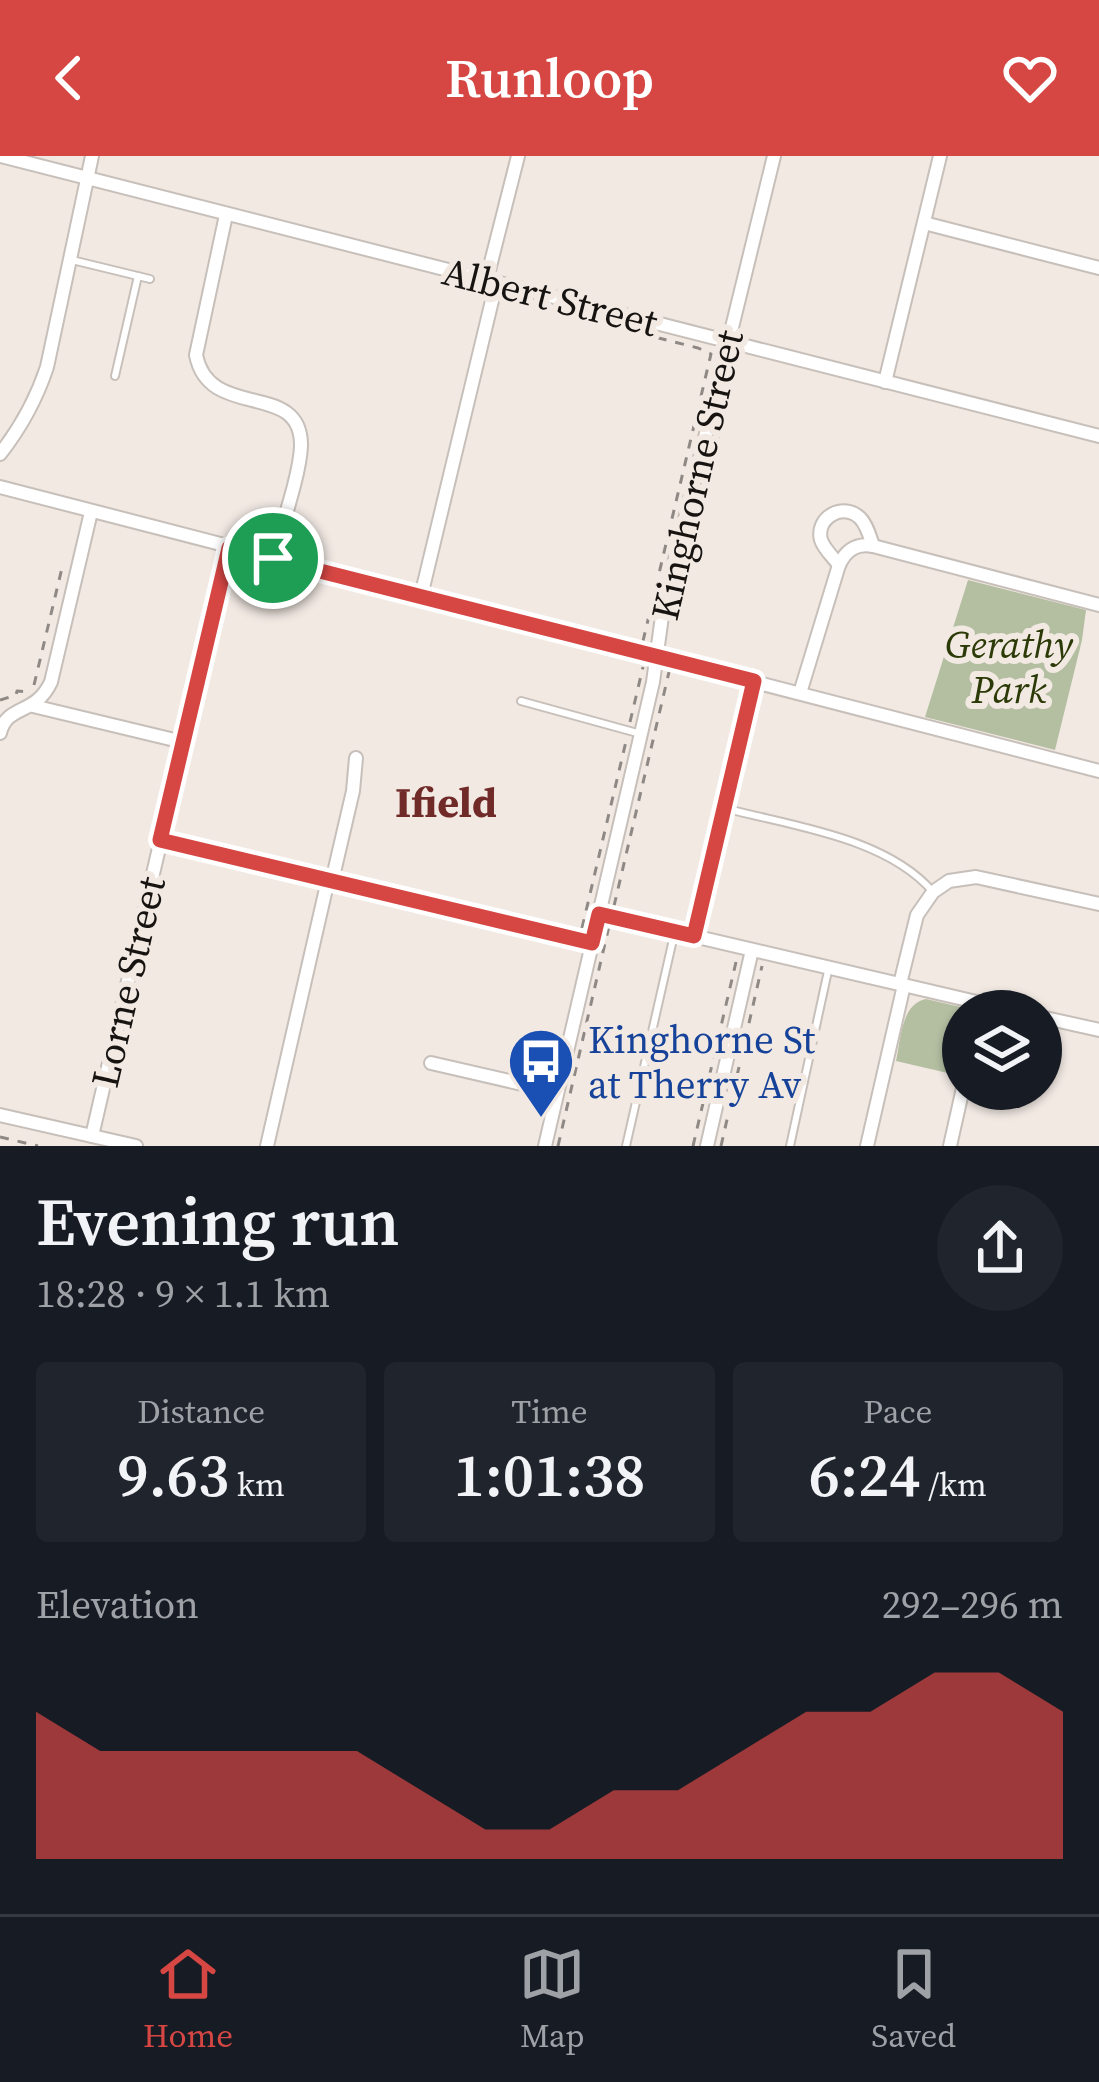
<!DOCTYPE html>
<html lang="en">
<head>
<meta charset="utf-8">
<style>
	body { margin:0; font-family:"Source Serif 4",serif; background:#20242c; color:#f1f3f6; height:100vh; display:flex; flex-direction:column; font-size:45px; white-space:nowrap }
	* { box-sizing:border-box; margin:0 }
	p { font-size:39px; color:#9ea1a6 }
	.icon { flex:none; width:66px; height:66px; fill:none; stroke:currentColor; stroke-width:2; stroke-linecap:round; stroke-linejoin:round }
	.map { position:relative; height:990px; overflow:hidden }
	.panel { display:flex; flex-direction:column; background:#171b24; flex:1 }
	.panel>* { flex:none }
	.controls { position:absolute; left:942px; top:834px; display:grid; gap:24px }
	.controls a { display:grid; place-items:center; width:120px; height:120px; border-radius:50%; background:#171b24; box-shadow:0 3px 9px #0004; font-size:60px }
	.pin { position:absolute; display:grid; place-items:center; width:102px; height:102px; color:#fff; margin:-51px; border:6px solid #fff; border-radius:50%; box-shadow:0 3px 12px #0007 }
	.round { display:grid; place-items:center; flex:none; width:126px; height:126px; border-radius:63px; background:#20242c }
	.headline { display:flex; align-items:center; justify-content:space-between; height:204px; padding:0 36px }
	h1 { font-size:66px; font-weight:600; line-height:90px }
	.stats { display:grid; grid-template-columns:repeat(3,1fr); gap:18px; height:204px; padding:12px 36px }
	.stats div { display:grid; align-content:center; border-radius:12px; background:#20242c; text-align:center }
	.stats b { font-size:60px; font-weight:600 }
	.stats small { font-size:33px; font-weight:400 }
	.stats p { font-size:33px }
	.chart { height:336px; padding:24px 36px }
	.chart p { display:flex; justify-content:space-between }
	.chart svg { width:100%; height:216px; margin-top:12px; fill:#d64744; opacity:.7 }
	header { display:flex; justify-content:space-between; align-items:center; height:156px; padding:0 36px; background:#d64744; color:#fff; font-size:54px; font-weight:600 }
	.dock { display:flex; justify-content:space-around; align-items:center; height:168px; border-top:3px solid #363941; background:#171b24; font-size:33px; color:#9ea1a6 }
	.dock a { display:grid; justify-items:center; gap:6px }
	.dock .selected { color:#d64744 }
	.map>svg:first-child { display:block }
</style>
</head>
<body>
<header><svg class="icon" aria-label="back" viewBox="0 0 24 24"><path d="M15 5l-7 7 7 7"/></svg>Runloop<svg class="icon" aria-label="heart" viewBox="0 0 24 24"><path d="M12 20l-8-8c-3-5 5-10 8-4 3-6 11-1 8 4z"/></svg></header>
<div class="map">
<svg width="1099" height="990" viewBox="0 0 1099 990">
	<rect width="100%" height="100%" fill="#f2e9e3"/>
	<g fill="#b4bfa2">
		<path d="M968,424L1086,454L1082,484L1055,594L925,561Z"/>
		<path d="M926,843L978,855H963V910L952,918L896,905C901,883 901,848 926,843Z"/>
	</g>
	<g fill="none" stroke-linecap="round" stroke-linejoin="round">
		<defs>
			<g id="lane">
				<path d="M72,104L150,123"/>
				<path d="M115,220L138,120"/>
				<path d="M521,545L641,578"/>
				<path d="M724,652C791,670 886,681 933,736"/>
				<path d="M694,780L754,526"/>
				<path d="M626,990L674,779"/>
				<path d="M790,990L828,815"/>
			</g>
			<g id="street">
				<path d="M1,0L1099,280"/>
				<path d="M226,59L196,199C209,266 302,223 301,290C300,319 281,372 273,402"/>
				<path d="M924,67L1099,112"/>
				<path d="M486,126L518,0"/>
				<path d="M885,226L940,0"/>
				<path d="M0,298C22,270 36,244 47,211L92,0"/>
				<path d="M0,331L1099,615"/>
				<path d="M839,409C833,401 824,393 821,384C815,361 844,346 860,362C867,369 870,381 873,390"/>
				<path d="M421,440L496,128"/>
				<path d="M800,537L839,409C846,394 856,387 873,390L1099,449"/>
				<path d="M33,550L183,586"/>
				<path d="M0,577C7,548 35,560 51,526L91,356"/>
				<path d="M160,684L592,787"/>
				<path d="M332,725L353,635L356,602"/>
				<path d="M599,758L1015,855"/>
				<path d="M900,828L917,759L933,736L949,725L976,721L1099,748"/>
				<path d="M1041,861L1099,874"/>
				<path d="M431,907L557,936"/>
				<path d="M0,959L136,990"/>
				<path d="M92,980L229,391"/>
				<path d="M267,990L328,724"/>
				<path d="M545,990L653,526L663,453L774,0"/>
				<path d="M707,990L752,794"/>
				<path d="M867,990L904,829"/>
				<path d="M950,990L963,932"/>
			</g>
		</defs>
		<use href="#lane" stroke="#c7bfb9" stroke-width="10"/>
		<use href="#street" stroke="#c7bfb9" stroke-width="16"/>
		<g stroke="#8f8985" stroke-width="3" stroke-dasharray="9 9" stroke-linecap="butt">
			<path d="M501,145L506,143L698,192L711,198L643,485"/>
			<path d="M673,465L738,201"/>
			<path d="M34,529L62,412"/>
			<path d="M0,544L16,539L17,535L29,536"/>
			<path d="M630,566L643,511"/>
			<path d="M614,750L669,516"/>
			<path d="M582,772L627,581"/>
			<path d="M0,981L38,990"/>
			<path d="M558,990L609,770"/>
			<path d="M693,990L736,806"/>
			<path d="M721,990L762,810"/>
		</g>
		<use href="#lane" stroke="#fff" stroke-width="6"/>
		<use href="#street" stroke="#fff" stroke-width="12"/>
	</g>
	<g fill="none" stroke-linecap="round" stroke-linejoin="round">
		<defs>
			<path id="route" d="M229,392L754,525L694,780L599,758L592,787L160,684Z"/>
		</defs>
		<use href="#route" stroke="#fff" stroke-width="24"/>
		<use href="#route" stroke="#d64744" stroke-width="15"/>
	</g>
	<defs>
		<symbol id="bus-pin" viewBox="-11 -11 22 30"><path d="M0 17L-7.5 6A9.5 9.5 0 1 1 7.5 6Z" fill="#1a4fb4" stroke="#f2e9e3"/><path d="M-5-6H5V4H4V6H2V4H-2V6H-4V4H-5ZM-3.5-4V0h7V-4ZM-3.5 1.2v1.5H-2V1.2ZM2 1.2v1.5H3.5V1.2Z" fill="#fff"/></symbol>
	</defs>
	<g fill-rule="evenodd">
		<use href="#bus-pin" x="503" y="867" width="76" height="104"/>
	</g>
	<g text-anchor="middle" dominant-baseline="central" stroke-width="12" stroke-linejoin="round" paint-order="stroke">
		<g font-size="39" fill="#161311" stroke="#f2e9e3">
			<text transform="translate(550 141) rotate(14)">Albert Street</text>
			<text transform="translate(697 319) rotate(-77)">Kinghorne Street</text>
			<text transform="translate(128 826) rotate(-77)">Lorne Street</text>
		</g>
		<g font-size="39" font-style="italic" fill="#2b3a06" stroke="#f2e9e3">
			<text x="1009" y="488">Gerathy<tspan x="1009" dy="45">Park</tspan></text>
		</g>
		<g font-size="39" fill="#164399" stroke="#f2e9e3" text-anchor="start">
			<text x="588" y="883">Kinghorne St<tspan x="588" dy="45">at Therry Av</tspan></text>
		</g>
		<g font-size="42" font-weight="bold" fill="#702a27" stroke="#f2e9e3">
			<text x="446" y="646">Ifield</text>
		</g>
	</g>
</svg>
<div class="controls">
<a><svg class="icon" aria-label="layers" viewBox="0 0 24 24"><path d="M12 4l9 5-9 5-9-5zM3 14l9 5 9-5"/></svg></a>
</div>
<div class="pin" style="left:273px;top:402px;background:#1e9e55"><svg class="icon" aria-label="arrive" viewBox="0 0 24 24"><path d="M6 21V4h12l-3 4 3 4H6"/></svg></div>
</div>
<section class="panel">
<div class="headline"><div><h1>Evening run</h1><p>18:28 · 9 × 1.1 km</p></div><a class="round"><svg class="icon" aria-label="share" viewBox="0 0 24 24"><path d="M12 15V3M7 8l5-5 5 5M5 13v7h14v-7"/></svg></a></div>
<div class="stats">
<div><p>Distance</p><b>9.63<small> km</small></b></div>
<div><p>Time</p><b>1:01:38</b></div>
<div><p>Pace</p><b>6:24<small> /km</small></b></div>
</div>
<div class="chart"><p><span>Elevation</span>292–296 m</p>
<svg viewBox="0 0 160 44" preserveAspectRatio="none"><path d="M0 44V14L10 22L20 22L30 22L40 22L50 22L60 30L70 38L80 38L90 30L100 30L110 22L120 14L130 14L140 6L150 6L160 14V44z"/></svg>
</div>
</section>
<nav class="dock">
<a class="selected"><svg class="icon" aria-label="home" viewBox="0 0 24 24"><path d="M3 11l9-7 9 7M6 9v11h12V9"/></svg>Home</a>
<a><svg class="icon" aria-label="map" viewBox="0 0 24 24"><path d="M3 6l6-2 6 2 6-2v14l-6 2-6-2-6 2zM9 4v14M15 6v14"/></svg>Map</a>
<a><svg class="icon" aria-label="saved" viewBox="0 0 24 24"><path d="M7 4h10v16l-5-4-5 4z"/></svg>Saved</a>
</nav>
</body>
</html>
